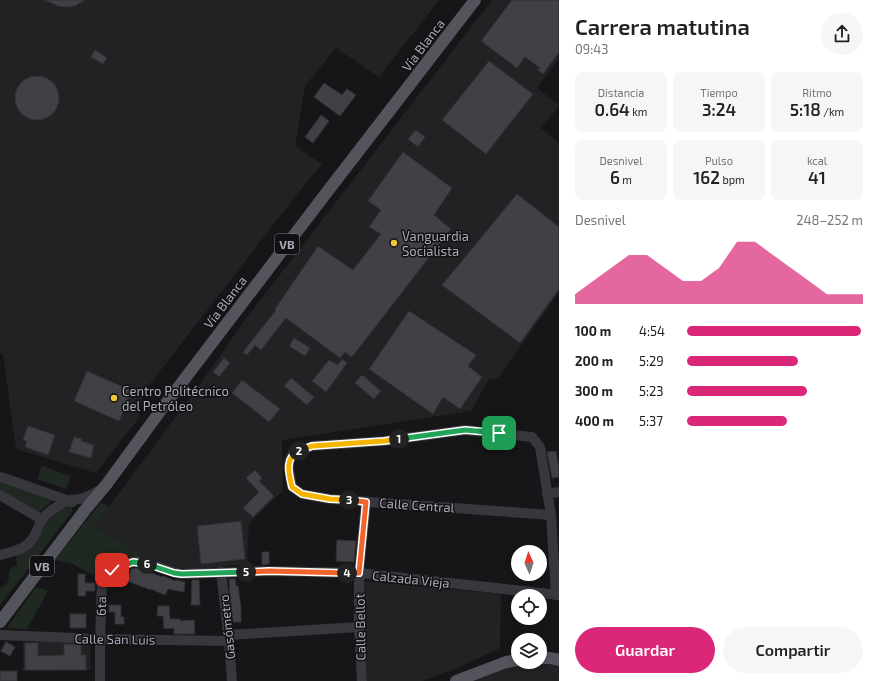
<!DOCTYPE html>
<html lang="es">
<head>
<meta charset="utf-8">
<style>
	body { margin:0; font-family:"Exo 2",sans-serif; background:#f6f6f6; color:#222; height:100vh; display:flex; flex-direction:column; font-size:15px; white-space:nowrap }
	* { box-sizing:border-box; margin:0 }
	p { font-size:13px; color:#767676 }
	.icon { flex:none; width:22px; height:22px; fill:none; stroke:currentColor; stroke-width:2; stroke-linecap:round; stroke-linejoin:round }
	.map { position:relative; flex:1; overflow:hidden }
	.drawer { display:flex; flex-direction:column; background:#fff; width:320px }
	.drawer>* { flex:none }
	.needle { width:26px; rotate:357deg }
	.tools { position:absolute; left:511px; top:545px; display:grid; gap:8px }
	.tools a { display:grid; place-items:center; width:36px; height:36px; border-radius:50%; background:#fff; box-shadow:0 2px 6px #0003; font-size:20px }
	.pin { position:absolute; display:grid; place-items:center; width:34px; height:34px; color:#fff; margin:-17px; border-radius:8px; box-shadow:0 2px 6px #0006 }
	.km { position:absolute; width:20px; height:20px; margin:-10px; border-radius:50%; background:#222; color:#fff; font-size:11px; line-height:20px; text-align:center }
	.round { display:grid; place-items:center; flex:none; width:42px; height:42px; border-radius:21px; background:#f6f6f6 }
	.head { display:flex; align-items:center; justify-content:space-between; height:68px; padding:0 16px }
	h1 { font-size:22px; font-weight:600; line-height:30px }
	.stats { display:grid; grid-template-columns:repeat(3,1fr); gap:6px; height:68px; padding:4px 16px }
	.stats div { display:grid; align-content:center; border-radius:8px; background:#f6f6f6; text-align:center }
	.stats b { font-size:17px; font-weight:600 }
	.stats small { font-size:11px; font-weight:400 }
	.stats p { font-size:11px }
	.chart { height:112px; padding:8px 16px }
	.chart p { display:flex; justify-content:space-between }
	.chart svg { width:100%; height:72px; margin-top:4px; fill:#db2777; opacity:.7 }
	.action { display:flex; gap:8px; margin-top:auto; padding:8px 16px }
	.action a { flex:1; height:46px; border-radius:24px; background:#db2777; color:#fff; font-size:16px; font-weight:600; line-height:46px; text-align:center }
	.action a+a { background:#f6f6f6; color:#222 }
	ul { padding:0 16px; list-style:none; font-size:13px }
	li { display:grid; grid-template-columns:64px 48px 1fr; align-items:center; height:30px }
	li i { height:10px; border-radius:5px; background:#db2777 }
	main { display:flex; flex:1; min-height:0 }
	.map>svg:first-child { display:block }
</style>
</head>
<body>
<main>
<div class="map">
<svg width="559" height="681" viewBox="0 0 559 681">
	<rect width="100%" height="100%" fill="#161618"/>
	<g fill="#222225">
		<path d="M0,0H439L379,77L336,48L305,86L295,146L322,164L298,193L143,393L138,419L96,473L16,449L3,354L0,353Z"/>
		<path d="M492,0H559V59L537,88L559,105V107L540,128L559,143V292L498,378L489,379L471,411L282,440L283,491L249,523L247,564L192,570L175,567L143,555L94,527L202,381L248,316Z"/>
		<path d="M363,581L501,594L500,648L455,669L422,681H367Z"/>
		<path d="M23,642H90L91,670L23,671Z"/>
		<path d="M544,662L559,664V681H470L510,664Z"/>
	</g>
	<g fill="#202822">
		<path d="M42,466L71,476L66,489L37,479Z"/>
		<path d="M0,480L54,499L36,515L0,492Z"/>
		<path d="M101,502L109,507L94,527L143,555L142,559L126,556L122,557L103,566L97,571L94,576L73,564L55,560Z"/>
		<path d="M70,504L72,507V512L0,605V588L8,582L9,577V570L17,565L16,555L48,516Z"/>
		<path d="M36,587L48,591L27,629L7,628Z"/>
	</g>
	<g fill="#404045" stroke="#313034">
		<path d="M45,0H85L75,6L67,7L58,6Z"/>
		<path d="M512,0H559V52L543,74L538,70L540,68L525,57L517,68L481,41Z"/>
		<path d="M95,50L107,58L103,64L91,57Z"/>
		<path d="M489,61L533,94L486,154L442,120Z"/>
		<circle cx="37" cy="98" r="22"/>
		<path d="M324,83L342,95L347,89L356,95L340,116L314,97Z"/>
		<path d="M321,115L329,121L313,143L305,137Z"/>
		<path d="M416,130L425,137L418,147L408,139Z"/>
		<path d="M403,152L452,188L434,215L451,229L352,357L345,352L340,358L286,318L261,350L255,345L247,355L243,352L276,310L275,309L318,246L353,270L381,234L369,227L381,210L368,201Z"/>
		<path d="M517,194L559,227V289L520,343L442,285Z"/>
		<path d="M409,311L476,355L468,366L482,377L460,409L443,397L433,414L369,369Z"/>
		<path d="M294,338L310,348L305,356L289,346Z"/>
		<path d="M224,358L230,363L219,377L213,372Z"/>
		<path d="M342,359L347,363L326,392L312,381L329,360L338,365Z"/>
		<path d="M87,371L132,391L119,421L74,401Z"/>
		<path d="M362,375L381,391L374,399L355,383Z"/>
		<path d="M291,378L314,397L307,405L284,386Z"/>
		<path d="M242,380L280,409L269,422L232,393Z"/>
		<path d="M28,426L55,435L48,455L25,447L27,441L23,440Z"/>
		<path d="M74,437L82,439L81,441L94,445L91,458L69,452Z"/>
		<path d="M556,451L559,469V477L552,478L547,452Z"/>
		<path d="M255,470L262,478L259,481L274,496L253,517L243,508L259,492L246,478Z"/>
		<path d="M241,521L245,559L201,564L197,526Z"/>
		<path d="M337,540L356,541L354,562L336,561Z"/>
		<path d="M262,552H269V564L262,565Z"/>
		<path d="M138,568L162,577L163,576L175,581L176,580L185,582L184,592L168,589L165,595L151,589V590L127,581L131,569Z"/>
		<path d="M78,574H85V583H95V591H86L85,596H78Z"/>
		<path d="M229,579H235L236,586H238L241,607V622H233L229,586H230Z"/>
		<path d="M192,580H199L200,605H191Z"/>
		<path d="M109,605H121V617H124V624H115V612H109Z"/>
		<path d="M158,606H169L170,619H180V621L194,620L195,634H174V628L164,629L163,616H157Z"/>
		<rect x="70" y="614" width="16" height="14"/>
		<path d="M6,642L15,647L10,656L1,651Z"/>
		<path d="M25,643H38V656L64,655V644L81,645V655H86V670H25Z"/>
		<rect x="0" y="671" width="17" height="10"/>
	</g>
	<g fill="none" stroke-linecap="round" stroke-linejoin="round">
		<g stroke="#37373d" stroke-width="10">
			<path d="M0,477L4,478L72,502"/>
			<path d="M547,494L559,492"/>
			<path d="M0,495L41,519"/>
			<path d="M551,515L330,499L302,494L292,487L289,469V462L293,453L312,446L384,441L465,430L532,437L540,447L551,515L556,595"/>
			<path d="M0,555C19,550 31,548 38,528C41,521 42,518 48,513C54,508 61,504 67,501C70,499 75,500 79,499C87,498 94,493 102,489"/>
			<path d="M221,572L229,641L232,681"/>
			<path d="M0,635L100,639L229,641"/>
			<path d="M228,635L359,627"/>
			<path d="M100,681V639L102,581C108,572 114,568 124,565C127,564 130,562 133,562C148,560 166,571 181,574L269,571L359,573L559,595"/>
			<path d="M362,681L359,627V573L366,502"/>
		</g>
		<g stroke="#53545c" stroke-width="12">
			<path d="M0,622L85,510L106,485L167,402L327,192L475,0"/>
			<path d="M540,658H550L559,660"/>
			<path d="M456,681L506,662L518,660"/>
		</g>
	</g>
	<g fill="none" stroke-linecap="round" stroke-linejoin="round">
		<defs>
			<path id="split-1" d="M399,439L465,430L499,433"/>
			<path id="split-2" d="M299,451L312,446L384,441L399,439"/>
			<path id="split-3" d="M299,451C284,458 289,474 292,487L302,494L330,499L349,500"/>
			<path id="split-4" d="M347,573H359L366,502L349,500"/>
			<path id="split-5" d="M246,572L269,571L347,573"/>
			<path id="split-6" d="M147,564L174,573L182,574L246,572"/>
			<path id="split-7" d="M112,570L133,562L147,564"/>
		</defs>
		<use href="#split-1" stroke="#fff" stroke-width="8"/>
		<use href="#split-2" stroke="#fff" stroke-width="8"/>
		<use href="#split-3" stroke="#fff" stroke-width="8"/>
		<use href="#split-4" stroke="#fff" stroke-width="8"/>
		<use href="#split-5" stroke="#fff" stroke-width="8"/>
		<use href="#split-6" stroke="#fff" stroke-width="8"/>
		<use href="#split-7" stroke="#fff" stroke-width="8"/>
		<use href="#split-1" stroke="#22a559" stroke-width="5"/>
		<use href="#split-2" stroke="#f5b400" stroke-width="5"/>
		<use href="#split-3" stroke="#f5b400" stroke-width="5"/>
		<use href="#split-4" stroke="#f0652b" stroke-width="5"/>
		<use href="#split-5" stroke="#f0652b" stroke-width="5"/>
		<use href="#split-6" stroke="#22a559" stroke-width="5"/>
		<use href="#split-7" stroke="#22a559" stroke-width="5"/>
	</g>
	<g fill="#efc737" stroke="#111113" stroke-width="1.5">
		<circle cx="394" cy="243" r="4"/>
		<circle cx="114" cy="398" r="4"/>
	</g>
	<g text-anchor="middle" dominant-baseline="central" stroke-width="3" stroke-linejoin="round" paint-order="stroke">
		<g fill="#111113" stroke="#7b7d86" stroke-width="1">
			<rect x="275" y="234" width="24" height="20" rx="3"/>
			<rect x="30" y="556" width="24" height="20" rx="3"/>
		</g>
		<g font-size="12" font-weight="bold" fill="#a8abb8">
			<text x="287" y="244">VB</text>
			<text x="42" y="566">VB</text>
		</g>
		<g font-size="13" fill="#a8abb8" stroke="#111113">
			<text transform="translate(423 45) rotate(-53)">Vía Blanca</text>
			<text transform="translate(225 302) rotate(-53)">Vía Blanca</text>
			<text transform="translate(417 505) rotate(4)">Calle Central</text>
			<text transform="translate(411 579) rotate(6)">Calzada Vieja</text>
			<text transform="translate(101 606) rotate(-88)">6ta</text>
			<text transform="translate(227 627) rotate(-96)">Gasómetro</text>
			<text transform="translate(360 627) rotate(-91)">Calle Bellot</text>
			<text transform="translate(115 639) rotate(1)">Calle San Luis</text>
		</g>
		<g font-size="13" fill="#a8abb8" stroke="#111113" text-anchor="start">
			<text x="402" y="236">Vanguardia<tspan x="402" dy="15">Socialista</tspan></text>
			<text x="122" y="391">Centro Politécnico<tspan x="122" dy="15">del Petróleo</tspan></text>
		</g>
	</g>
</svg>
<div class="tools">
<a><svg class="needle" viewBox="-14 -14 28 28"><path d="M0-13l5 13h-10z" fill="#e53935"/><path d="M0 13l5-13h-10z" fill="#767676"/></svg></a>
<a><svg class="icon" aria-label="locate" viewBox="0 0 24 24"><circle cx="12" cy="12" r="6"/><path d="M12 2v4M12 18v4M2 12h4M18 12h4"/></svg></a>
<a><svg class="icon" aria-label="layers" viewBox="0 0 24 24"><path d="M12 4l9 5-9 5-9-5zM3 14l9 5 9-5"/></svg></a>
</div>
<div class="pin" style="left:499px;top:433px;background:#1e9e55"><svg class="icon" aria-label="arrive" viewBox="0 0 24 24"><path d="M6 21V4h12l-3 4 3 4H6"/></svg></div>
<div class="pin" style="left:112px;top:570px;background:#d93025"><svg class="icon" aria-label="check" viewBox="0 0 24 24"><path d="M5 12l5 5 9-10"/></svg></div>
<b class="km" style="left:399px;top:439px">1</b>
<b class="km" style="left:299px;top:451px">2</b>
<b class="km" style="left:349px;top:500px">3</b>
<b class="km" style="left:347px;top:573px">4</b>
<b class="km" style="left:246px;top:572px">5</b>
<b class="km" style="left:147px;top:564px">6</b>
</div>
<section class="drawer">
<div class="head"><div><h1>Carrera matutina</h1><p>09:43</p></div><a class="round"><svg class="icon" aria-label="share" viewBox="0 0 24 24"><path d="M12 15V3M7 8l5-5 5 5M5 13v7h14v-7"/></svg></a></div>
<div class="stats">
<div><p>Distancia</p><b>0.64<small> km</small></b></div>
<div><p>Tiempo</p><b>3:24</b></div>
<div><p>Ritmo</p><b>5:18<small> /km</small></b></div>
</div>
<div class="stats">
<div><p>Desnivel</p><b>6<small> m</small></b></div>
<div><p>Pulso</p><b>162<small> bpm</small></b></div>
<div><p>kcal</p><b>41</b></div>
</div>
<div class="chart"><p><span>Desnivel</span>248–252 m</p>
<svg viewBox="0 0 160 44" preserveAspectRatio="none"><path d="M0 44V38L10 30L20 22L30 14L40 14L50 22L60 30L70 30L80 22L90 6L100 6L110 14L120 22L130 30L140 38L150 38L160 38V44z"/></svg>
</div>
<ul>
<li><b>100 m</b>4:54<i style="width:99%"></i></li>
<li><b>200 m</b>5:29<i style="width:63%"></i></li>
<li><b>300 m</b>5:23<i style="width:68%"></i></li>
<li><b>400 m</b>5:37<i style="width:57%"></i></li>
</ul>
<div class="action"><a>Guardar</a><a>Compartir</a></div>
</section>
</main>
</body>
</html>
